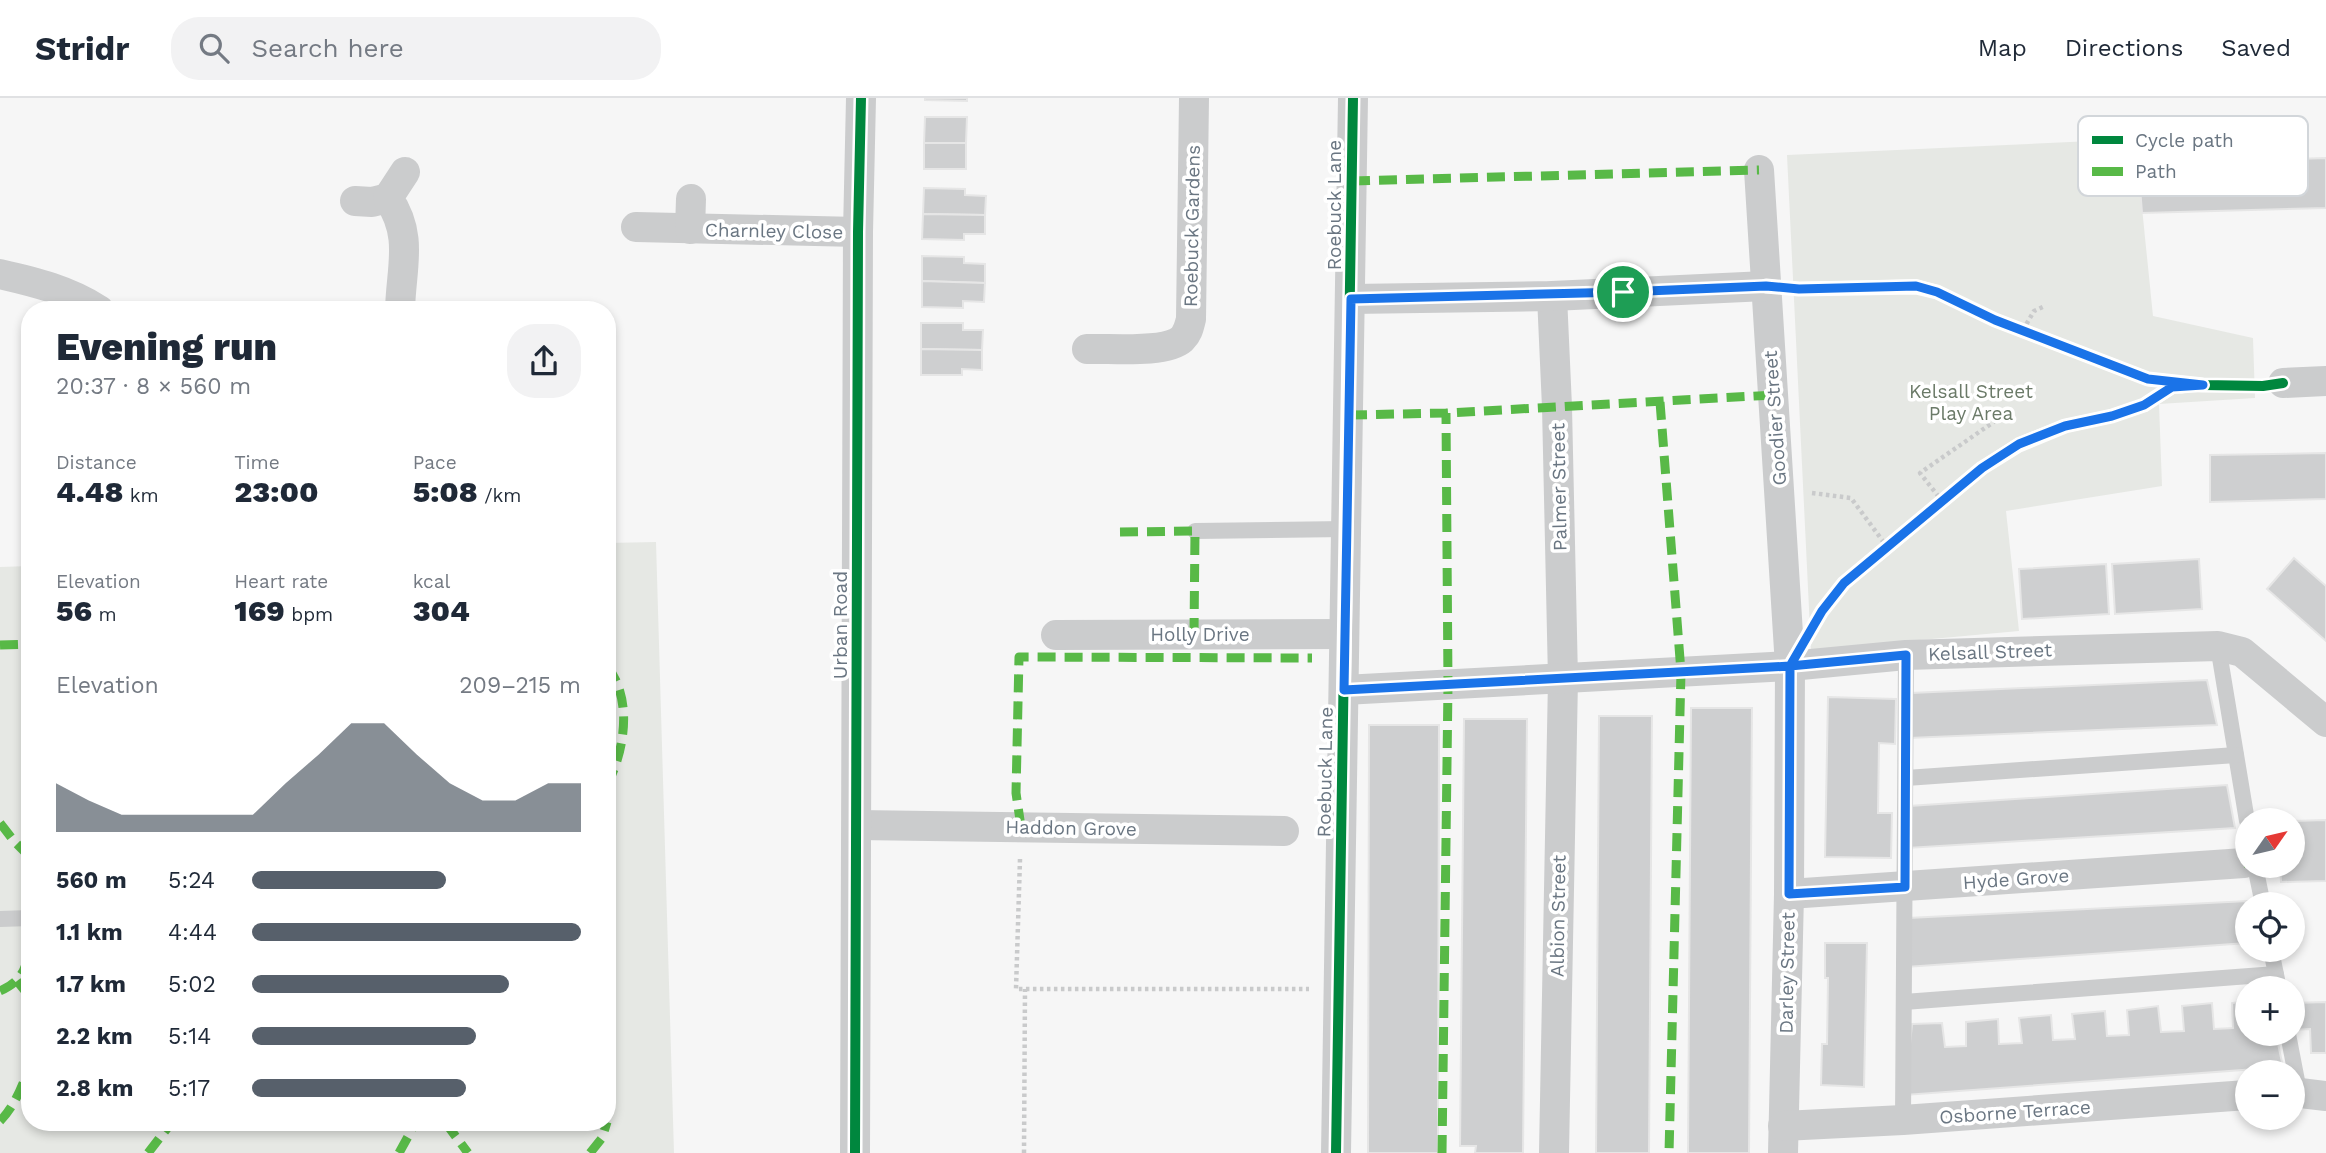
<!DOCTYPE html>
<html lang="en">
<head>
<meta charset="utf-8">
<style>
	body { margin:0; font-family:"Work Sans",sans-serif; background:#f2f2f3; color:#1f2937; height:100vh; display:flex; flex-direction:column; font-size:26px; white-space:nowrap }
	* { box-sizing:border-box; margin:0 }
	p { font-size:23px; color:#747a83 }
	.icon { flex:none; width:38px; height:38px; fill:none; stroke:currentColor; stroke-width:2; stroke-linecap:round; stroke-linejoin:round }
	.map { position:relative; flex:1; overflow:hidden }
	.sheet { position:absolute; left:21px; top:203px; width:595px; height:830px; display:flex; flex-direction:column; background:#fff; border-radius:28px; box-shadow:0 4px 10px #0003 }
	.sheet>* { flex:none }
	.needle { width:46px; rotate:56deg }
	.buttons { position:absolute; left:2235px; top:710px; display:grid; gap:14px }
	.buttons a { display:grid; place-items:center; width:70px; height:70px; border-radius:50%; background:#fff; box-shadow:0 4px 10px #0003; font-size:35px }
	.pin { position:absolute; display:grid; place-items:center; width:60px; height:60px; color:#fff; margin:-30px; border:4px solid #fff; border-radius:50%; box-shadow:0 2px 7px #0007 }
	.round { display:grid; place-items:center; flex:none; width:74px; height:74px; border-radius:28px; background:#f2f2f3 }
	.headline { display:flex; align-items:center; justify-content:space-between; height:119px; padding:0 35px }
	h1 { font-size:38px; font-weight:800; line-height:52px }
	.stats { display:grid; grid-template-columns:repeat(3,1fr); gap:10px; height:119px; padding:7px 35px }
	.stats div { display:grid; align-content:center }
	.stats b { font-size:30px; font-weight:800 }
	.stats small { font-size:19px; font-weight:400 }
	.stats p { font-size:19px }
	.chart { height:196px; padding:14px 35px }
	.chart p { display:flex; justify-content:space-between }
	.chart svg { width:100%; height:126px; margin-top:7px; fill:#57606b; opacity:.7 }
	ul { padding:0 35px; list-style:none; font-size:23px }
	li { display:grid; grid-template-columns:112px 84px 1fr; align-items:center; height:52px }
	li i { height:18px; border-radius:9px; background:#57606b }
	header { display:flex; align-items:center; gap:42px; box-sizing:border-box; height:98px; padding:0 35px; background:#fff; border-bottom:2px solid #e0e1e3 }
	header strong { font-size:33px }
	nav { display:flex; gap:38px; margin-inline-start:auto; font-size:24px }
	.search { width:490px; height:63px; background:#f2f2f3; display:flex; align-items:center; gap:18px; box-sizing:border-box; padding:0 24px; border-radius:28px; color:#747a83; font-size:26px }
	.map>svg:first-child { display:block }
</style>
</head>
<body>
<header>
<strong>Stridr</strong>
<div class="search"><svg class="icon" aria-label="search" viewBox="0 0 24 24"><circle cx="10" cy="10" r="6"/><path d="M15 15l6 6"/></svg>Search here</div>
<nav><a>Map</a><a>Directions</a><a>Saved</a></nav>
</header>
<div class="map">
<svg width="2326" height="1055" viewBox="0 0 2326 1055">
	<rect width="100%" height="100%" fill="#f6f6f6"/>
	<g fill="#e6e8e4">
		<path d="M2135,41L2153,218L2253,240L2255,300L2159,306L2162,388L2006,413L2019,533L1811,552L1787,57Z"/>
		<path d="M656,444L674,1055H0V469L30,468V1024H607V445Z"/>
	</g>
	<g fill="#cecfd0" stroke="#e6e6e6" stroke-width="2">
		<path d="M925,0H967V3L925,2Z"/>
		<path d="M925,19H967L966,45H924Z"/>
		<path d="M2160,20L2165,65L2326,60V110L2142,115L2135,25Z"/>
		<rect x="924" y="45" width="42" height="26"/>
		<path d="M924,90L965,91V97L986,98L985,117L923,116Z"/>
		<path d="M923,116L985,117V136H964V142L922,141Z"/>
		<path d="M922,158L964,159V165L985,166V185L922,183Z"/>
		<path d="M922,183L985,185L984,204L963,203V210L922,209Z"/>
		<path d="M921,225H963V232H983L982,252L921,251Z"/>
		<path d="M921,251L982,252V272L962,271V277H921Z"/>
		<path d="M2326,355V401L2210,404V357Z"/>
		<path d="M2294,460L2326,488V543L2267,491Z"/>
		<path d="M2199,461L2202,511L2115,516L2112,466Z"/>
		<path d="M2106,466L2109,516L2022,521L2019,471Z"/>
		<path d="M2207,582L2217,627L1909,640L1911,595Z"/>
		<path d="M1828,599L1896,601L1895,646L1879,645L1878,715H1892L1891,760L1825,759Z"/>
		<path d="M1691,610H1752L1749,1055H1688Z"/>
		<path d="M1599,618H1652L1649,1055H1596Z"/>
		<path d="M1464,621H1527L1523,1055H1475L1476,1048H1460Z"/>
		<path d="M1369,627H1439L1438,1055H1368Z"/>
		<path d="M2227,687L2235,730L1907,750L1909,708Z"/>
		<path d="M2326,722V783L2281,784L2280,768H2292V723Z"/>
		<path d="M2248,803L2247,845L1906,869L1908,820Z"/>
		<path d="M1825,845H1867L1864,989L1821,987L1822,946H1827L1828,880H1825Z"/>
		<path d="M2247,903V936H2276L2283,969L1905,997L1912,926L1942,925L1945,949L1966,948V924L1998,921L1999,946L2022,945L2019,920L2051,917L2053,942L2075,941L2072,916L2105,913L2107,938L2129,937L2127,912L2158,908L2161,934L2184,933L2182,908L2212,905L2214,931L2233,930L2232,905Z"/>
		<path d="M2326,904V955H2311L2310,931L2292,932V905Z"/>
	</g>
	<g fill="none" stroke-linecap="round" stroke-linejoin="round">
		<g stroke="#c9cacb" stroke-width="4.5" stroke-dasharray="3.5 3.5" stroke-linecap="butt">
			<path d="M2023,232L2034,213L2045,208"/>
			<path d="M1812,395L1851,400L1888,450"/>
			<path d="M1943,404L1920,375L1995,323"/>
			<path d="M1020,761L1016,891H1309"/>
			<path d="M1024,1055L1025,891"/>
		</g>
		<g stroke="#cbcccd" stroke-width="16">
			<path d="M1195,433L1346,431"/>
			<path d="M2218,548L2247,723"/>
			<path d="M1906,680L2236,657"/>
			<path d="M2255,768L2263,807"/>
			<path d="M0,821L30,820"/>
			<path d="M2271,852L2279,891"/>
			<path d="M1904,904L2276,876"/>
			<path d="M2288,936L2299,993"/>
			<path d="M1903,1022L1906,557"/>
		</g>
		<g stroke="#cbcccd" stroke-width="30">
			<path d="M1759,72L1790,568L1789,796L1783,1055"/>
			<path d="M355,103L372,104L388,100"/>
			<path d="M636,129L858,134"/>
			<path d="M690,131L691,101"/>
			<path d="M0,176C35,184 68,192 99,212"/>
			<path d="M1552,198L1557,309L1563,581L1554,1055"/>
			<path d="M1351,201L1552,198L1766,188"/>
			<path d="M400,212C401,169 414,138 388,100L405,74"/>
			<path d="M1087,251C1110,250 1165,256 1182,241C1188,235 1189,229 1191,221L1194,0"/>
			<path d="M2283,285L2326,283"/>
			<path d="M1056,537L1344,536"/>
			<path d="M1344,592L1790,568L1906,557L2218,548L2242,554L2326,624"/>
			<path d="M857,727L1284,733"/>
			<path d="M1789,796L2244,765"/>
			<path d="M2292,994L2326,998"/>
			<path d="M1783,1028L1903,1022L2247,997"/>
			<path d="M855,1055L858,134L861,0"/>
			<path d="M1336,1055L1353,0"/>
		</g>
		<g stroke="#58b947" stroke-width="9" stroke-dasharray="18 9" stroke-linecap="butt">
			<path d="M1352,83L1759,72"/>
			<path d="M1660,304L1681,574L1669,1055"/>
			<path d="M1349,317L1446,315L1774,297"/>
			<path d="M1120,434L1195,433L1194,536"/>
			<path d="M0,547L30,546"/>
			<path d="M607,568C633,601 625,652 607,687"/>
			<path d="M0,725L14,743L30,759"/>
			<path d="M1021,729L1016,695L1019,559L1312,560"/>
			<path d="M2244,765H2247"/>
			<path d="M607,801L615,800"/>
			<path d="M17,883L30,899"/>
			<path d="M0,893C34,878 28,852 29,820"/>
			<path d="M607,978V1019"/>
			<path d="M0,1023C15,1008 22,988 30,968"/>
			<path d="M445,1024L468,1055"/>
			<path d="M148,1055L172,1024"/>
			<path d="M399,1055L416,1024"/>
			<path d="M590,1055L602,1040L607,1024"/>
			<path d="M1442,1055L1448,587L1446,315"/>
		</g>
		<defs>
			<g id="cycleway">
				<path d="M1766,188L1799,191L1916,189L1937,194L1995,222L2148,281L2203,287L2263,288L2283,285"/>
				<path d="M1790,568L1822,513L1844,485L1982,370L2019,347L2065,328L2112,318L2144,307L2173,288H2182"/>
				<path d="M855,1055L858,134L861,0"/>
				<path d="M1336,1055L1353,0"/>
			</g>
		</defs>
		<use href="#cycleway" stroke="#fff" stroke-width="15"/>
		<use href="#cycleway" stroke="#00873e" stroke-width="10"/>
	</g>
	<g fill="none" stroke-linecap="round" stroke-linejoin="round">
		<defs>
			<path id="route" d="M1623,194L1351,201L1344,592L1790,568L1906,557L1905,789L1789,796L1790,568L1822,513L1844,485L1982,370L2019,346L2065,328L2112,318L2144,307L2172,289L2203,287L2148,281L1995,222L1937,194L1916,188L1799,191L1766,188L1623,194"/>
		</defs>
		<use href="#route" stroke="#fff" stroke-width="14"/>
		<use href="#route" stroke="#1a73e8" stroke-width="9"/>
	</g>
	<g text-anchor="middle" dominant-baseline="central" stroke-width="7" stroke-linejoin="round" paint-order="stroke">
		<g font-size="19" fill="#6a7682" stroke="#fff">
			<text transform="translate(1334 107) rotate(-90)">Roebuck Lane</text>
			<text transform="translate(1192 128) rotate(-89)">Roebuck Gardens</text>
			<text transform="translate(774 133) rotate(1)">Charnley Close</text>
			<text transform="translate(1775 320) rotate(-94)">Goodier Street</text>
			<text transform="translate(1559 389) rotate(-91)">Palmer Street</text>
			<text transform="translate(840 527) rotate(-90)">Urban Road</text>
			<text x="1200" y="536">Holly Drive</text>
			<text transform="translate(1990 554) rotate(-2)">Kelsall Street</text>
			<text transform="translate(1325 674) rotate(-89)">Roebuck Lane</text>
			<text transform="translate(1071 730) rotate(1)">Haddon Grove</text>
			<text transform="translate(2016 781) rotate(-4)">Hyde Grove</text>
			<text transform="translate(1558 818) rotate(-89)">Albion Street</text>
			<text transform="translate(1787 875) rotate(-89)">Darley Street</text>
			<text transform="translate(2015 1014) rotate(-4)">Osborne Terrace</text>
		</g>
		<g font-size="19" fill="#6b7a68" stroke="#fff">
			<text x="1971" y="293">Kelsall Street<tspan x="1971" dy="22">Play Area</tspan></text>
		</g>
	</g>
	<rect x="2078" y="18" width="230" height="80" rx="10" fill="#fff" stroke="#d2d6da" stroke-width="2"/>
	<rect x="2092" y="38" width="31" height="8" fill="#00873e"/>
	<rect x="2092" y="69" width="31" height="9" fill="#58b947"/>
	<g font-size="19" fill="#6a7682">
		<text x="2135" y="49">Cycle path</text>
		<text x="2135" y="80">Path</text>
	</g>
</svg>
<div class="buttons">
<a><svg class="needle" viewBox="-14 -14 28 28"><path d="M0-13l5 13h-10z" fill="#e53935"/><path d="M0 13l5-13h-10z" fill="#747a83"/></svg></a>
<a><svg class="icon" aria-label="locate" viewBox="0 0 24 24"><circle cx="12" cy="12" r="6"/><path d="M12 2v4M12 18v4M2 12h4M18 12h4"/></svg></a>
<a>+</a>
<a>−</a>
</div>
<div class="pin" style="left:1623px;top:194px;background:#1e9e55"><svg class="icon" aria-label="arrive" viewBox="0 0 24 24"><path d="M6 21V4h12l-3 4 3 4H6"/></svg></div>
<section class="sheet">
<div class="headline"><div><h1>Evening run</h1><p>20:37 · 8 × 560 m</p></div><a class="round"><svg class="icon" aria-label="share" viewBox="0 0 24 24"><path d="M12 15V3M7 8l5-5 5 5M5 13v7h14v-7"/></svg></a></div>
<div class="stats">
<div><p>Distance</p><b>4.48<small> km</small></b></div>
<div><p>Time</p><b>23:00</b></div>
<div><p>Pace</p><b>5:08<small> /km</small></b></div>
</div>
<div class="stats">
<div><p>Elevation</p><b>56<small> m</small></b></div>
<div><p>Heart rate</p><b>169<small> bpm</small></b></div>
<div><p>kcal</p><b>304</b></div>
</div>
<div class="chart"><p><span>Elevation</span>209–215 m</p>
<svg viewBox="0 0 160 44" preserveAspectRatio="none"><path d="M0 44V27L10 33L20 38L30 38L40 38L50 38L60 38L70 27L80 17L90 6L100 6L110 17L120 27L130 33L140 33L150 27L160 27V44z"/></svg>
</div>
<ul>
<li><b>560 m</b>5:24<i style="width:59%"></i></li>
<li><b>1.1 km</b>4:44<i style="width:100%"></i></li>
<li><b>1.7 km</b>5:02<i style="width:78%"></i></li>
<li><b>2.2 km</b>5:14<i style="width:68%"></i></li>
<li><b>2.8 km</b>5:17<i style="width:65%"></i></li>
</ul>
</section>
</div>
</body>
</html>
